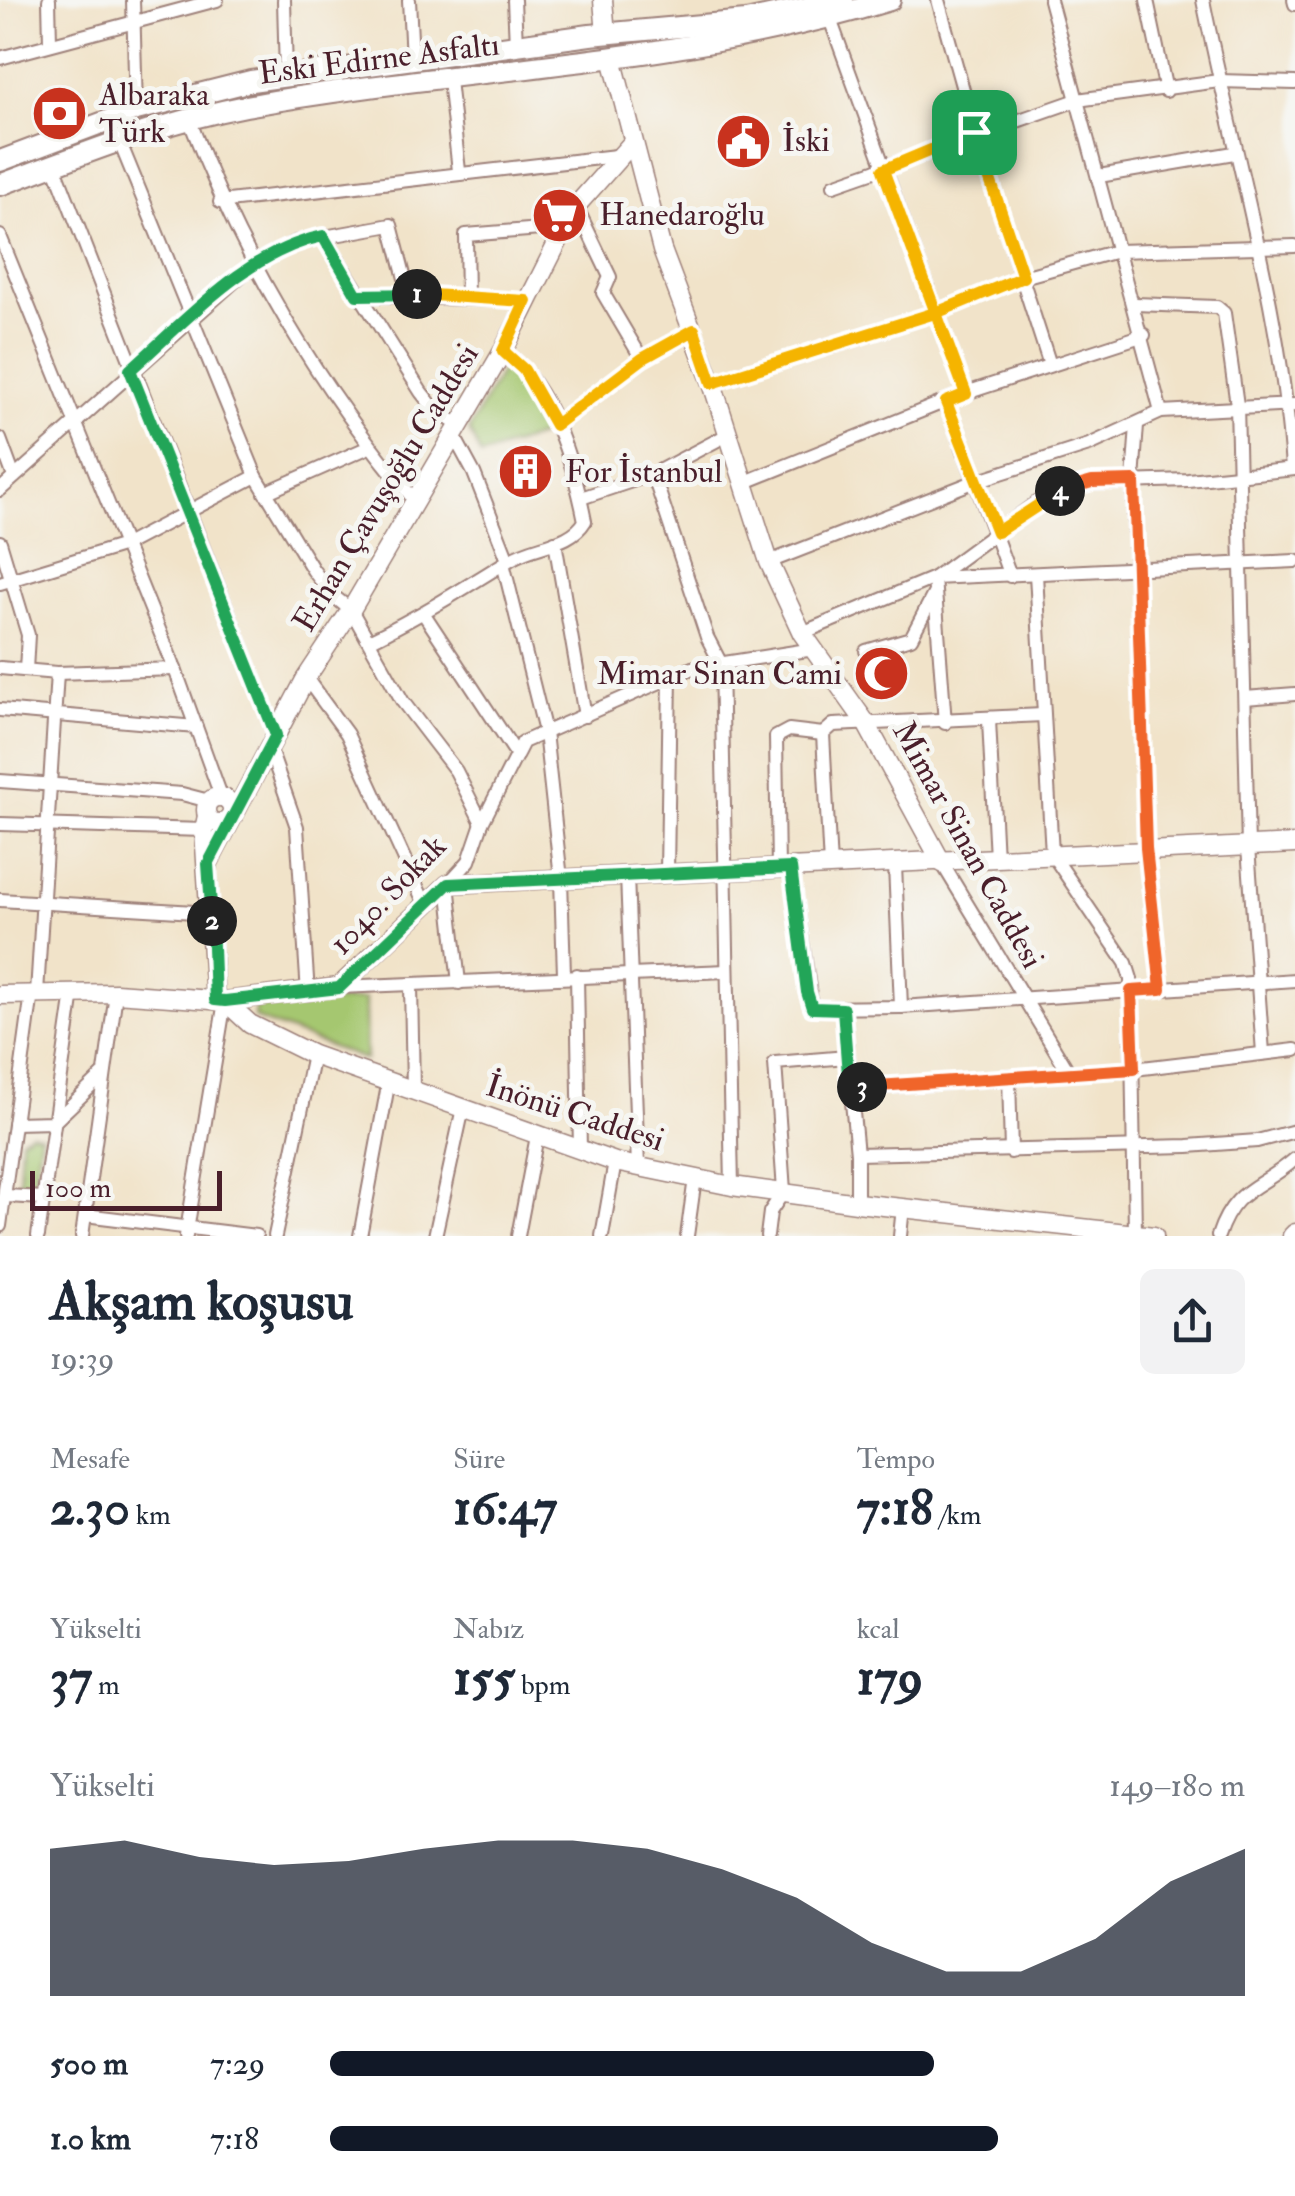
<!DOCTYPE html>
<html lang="tr">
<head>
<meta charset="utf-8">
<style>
	body { margin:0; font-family:"IM FELL Double Pica",serif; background:#f2f2f3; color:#1f2937; height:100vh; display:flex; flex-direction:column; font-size:38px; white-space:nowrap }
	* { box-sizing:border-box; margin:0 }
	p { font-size:32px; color:#747a83 }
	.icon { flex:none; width:55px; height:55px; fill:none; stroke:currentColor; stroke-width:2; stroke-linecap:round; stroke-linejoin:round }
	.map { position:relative; height:1236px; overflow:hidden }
	.details { display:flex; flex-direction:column; background:#fff; flex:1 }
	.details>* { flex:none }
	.scale { position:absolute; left:30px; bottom:25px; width:192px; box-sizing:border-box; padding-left:10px; border:5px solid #4a1f2b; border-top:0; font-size:28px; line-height:35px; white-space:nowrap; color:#4a1f2b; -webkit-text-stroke:8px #f6f6f2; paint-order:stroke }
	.pin { position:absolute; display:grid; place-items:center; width:85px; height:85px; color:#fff; margin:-42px; border-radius:20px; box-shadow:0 5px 15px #0006 }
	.km { position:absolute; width:50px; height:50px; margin:-25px; border-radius:50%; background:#222; color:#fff; font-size:28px; line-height:50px; text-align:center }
	.round { display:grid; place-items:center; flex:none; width:105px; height:105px; border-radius:15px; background:#f2f2f3 }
	.overview { display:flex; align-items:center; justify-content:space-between; height:170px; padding:0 50px }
	h1 { font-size:55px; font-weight:700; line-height:75px }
	.stats { display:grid; grid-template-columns:repeat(3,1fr); gap:15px; height:170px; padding:10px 50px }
	.stats div { display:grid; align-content:center }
	.stats b { font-size:50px; font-weight:700 }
	.stats small { font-size:28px; font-weight:400 }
	.stats p { font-size:28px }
	.chart { height:280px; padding:20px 50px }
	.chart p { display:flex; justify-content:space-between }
	.chart svg { width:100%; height:180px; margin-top:10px; fill:#111827; opacity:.7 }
	ul { padding:0 50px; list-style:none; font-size:32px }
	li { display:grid; grid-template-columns:160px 120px 1fr; align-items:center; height:75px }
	li i { height:25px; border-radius:12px; background:#111827 }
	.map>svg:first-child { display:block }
</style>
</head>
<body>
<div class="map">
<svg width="1295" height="1236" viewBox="0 0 1295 1236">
	<rect width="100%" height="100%" fill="#f6f6f2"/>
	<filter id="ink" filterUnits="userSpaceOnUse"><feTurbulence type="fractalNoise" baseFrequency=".01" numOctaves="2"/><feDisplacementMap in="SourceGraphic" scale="20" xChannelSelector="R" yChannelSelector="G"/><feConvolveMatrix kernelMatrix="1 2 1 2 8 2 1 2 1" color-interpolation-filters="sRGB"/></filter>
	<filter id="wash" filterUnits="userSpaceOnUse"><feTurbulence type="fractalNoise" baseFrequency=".0048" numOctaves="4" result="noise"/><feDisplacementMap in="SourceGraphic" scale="40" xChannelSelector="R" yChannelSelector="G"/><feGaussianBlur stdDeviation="2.25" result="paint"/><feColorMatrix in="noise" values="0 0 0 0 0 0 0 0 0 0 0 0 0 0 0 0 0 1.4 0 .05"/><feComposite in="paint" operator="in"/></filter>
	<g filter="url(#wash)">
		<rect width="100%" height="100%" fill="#f1e3c9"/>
		<g fill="#a5c76f" stroke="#78734d" stroke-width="2.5">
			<path d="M512,369L545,434L481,456L469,430L501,371Z"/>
			<path d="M365,999L366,1060L254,1018L256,1006Z"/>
			<path d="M31,1132L41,1135L34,1183H19L21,1139Z"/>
		</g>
	</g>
	<g filter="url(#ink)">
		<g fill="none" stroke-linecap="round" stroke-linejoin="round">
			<defs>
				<g id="street">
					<path d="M49,0L50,42"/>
					<path d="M133,0L136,110"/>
					<path d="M284,0L286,75"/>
					<path d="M409,0L412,59"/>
					<path d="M514,0L516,45"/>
					<path d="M938,0L975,133L1049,362"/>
					<path d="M1050,0L1161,412"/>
					<path d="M1147,0L1166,91"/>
					<path d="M1203,0C1234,156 1282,310 1292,469"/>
					<path d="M1294,0L1295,4"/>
					<path d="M830,19L966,393"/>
					<path d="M0,58L217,0"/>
					<path d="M449,80L459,171"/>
					<path d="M189,119C241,257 320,390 416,502"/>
					<path d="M119,140L256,476L313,570L332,595L351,610L403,702L456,771L482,823"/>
					<path d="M54,165L276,735"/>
					<path d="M1099,176L1234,153"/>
					<path d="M834,185L1077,100L1219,81L1295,83"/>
					<path d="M220,202L616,156"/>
					<path d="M576,206L610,277L603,293L642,359"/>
					<path d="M0,236L175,669L221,796"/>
					<path d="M323,236L421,392L432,406L459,426"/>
					<path d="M357,295L527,301"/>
					<path d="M467,298L466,235L566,227"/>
					<path d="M1135,304L1217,307L1224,313L1237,405L1248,847L1263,1053"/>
					<path d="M712,383L938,312L1023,277L1117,251L1295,246"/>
					<path d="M946,402L1010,576"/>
					<path d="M555,425L642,359L693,330"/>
					<path d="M1137,425L1133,481L1146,849L1161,989"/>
					<path d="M454,436L474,473L508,560"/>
					<path d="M0,439L14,477"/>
					<path d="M653,474L707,637L721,664L732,1186"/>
					<path d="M743,483L966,393L1144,335"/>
					<path d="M0,490L255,263L296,242L391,225L409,294"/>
					<path d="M265,493L369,447"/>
					<path d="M581,498L653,474L729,434"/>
					<path d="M0,542L28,635L26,670"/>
					<path d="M555,542L585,716"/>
					<path d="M769,562L976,481L1089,445L1161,412L1295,405"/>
					<path d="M504,567L545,732L561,879L564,975"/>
					<path d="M1036,574L1052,854L1126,963L1131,979L1135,1233"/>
					<path d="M0,583L125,545L256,476"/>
					<path d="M424,614L517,755"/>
					<path d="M802,633L934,578L1295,561"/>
					<path d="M371,640C420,616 466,587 511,559C535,544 570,546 585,521C574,466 551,385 503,351"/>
					<path d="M866,651L911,638L934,594"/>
					<path d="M0,668L57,673L175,669"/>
					<path d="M306,678L347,734L425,904"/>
					<path d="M1245,698L1295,694"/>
					<path d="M0,710L196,727"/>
					<path d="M989,720L996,859"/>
					<path d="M945,723L934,578L1050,493L1092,483L1188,480L1295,469"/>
					<path d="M269,747L297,827L308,994"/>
					<path d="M0,781L182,794L209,801"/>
					<path d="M0,824L204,830"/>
					<path d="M942,863L1068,1071"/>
					<path d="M895,865L901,1007"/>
					<path d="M830,867L823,734L833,725L1043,715"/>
					<path d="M791,868L812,1008L901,1007L1295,980"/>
					<path d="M778,869L776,737L789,730L823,734"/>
					<path d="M667,873L670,675"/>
					<path d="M627,875L638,1167"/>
					<path d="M0,900L211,913"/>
					<path d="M577,975L580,1151"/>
					<path d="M459,983L448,884L469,861L482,823L523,742L692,668L814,649"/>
					<path d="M411,986L413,1089"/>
					<path d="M339,987L727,971"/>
					<path d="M37,993L57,673"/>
					<path d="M843,1009L857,1154V1203"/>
					<path d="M1009,1076L1011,1152"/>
					<path d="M849,1089L1134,1069L1295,1050"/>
					<path d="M14,1123L54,1122L103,1075"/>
					<path d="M857,1154L1188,1146L1257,1141L1295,1131"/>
					<path d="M6,1196L44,1198"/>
					<path d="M85,1215L256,1236"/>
					<path d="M0,1226L32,993"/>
					<path d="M38,1236L73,993"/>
					<path d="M82,1236L116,993"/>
					<path d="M186,1236L225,1001"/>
					<path d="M275,1236L313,1055"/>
					<path d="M360,1236L389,1080"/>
					<path d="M435,1236L463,1108"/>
					<path d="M518,1236L537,1136"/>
					<path d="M602,1236L615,1162"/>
					<path d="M687,1236L695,1178"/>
					<path d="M767,1236L770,1212L784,1191L775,1063L847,1057"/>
					<path d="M900,1236L903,1207"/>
					<path d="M1218,1236C1234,1187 1261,1189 1295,1159"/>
				</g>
				<g id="secondary">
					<path d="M603,0L606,34"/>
					<path d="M612,58L662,250L712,383L769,562L802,633L866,723L942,863"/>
					<circle cx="219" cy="810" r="13"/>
					<path d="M207,816L204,830L215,1000"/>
					<path d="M208,864L306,678L351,610L503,351L576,206L632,143"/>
					<path d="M0,995L116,993L225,1001L250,1024L313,1055L615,1162L732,1186L857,1203L1154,1236"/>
					<path d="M225,1001L339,987L448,884L1295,844"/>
					<path d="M1292,1236L1295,1233"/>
				</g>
				<g id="primary">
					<path d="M0,161L136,110L251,81L590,35L746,21L843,0"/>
					<path d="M0,185C81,155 161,122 246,106C460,67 681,65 890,0"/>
				</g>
			</defs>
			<use href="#street" stroke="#9e817a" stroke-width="16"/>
			<use href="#secondary" stroke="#9e817a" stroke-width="21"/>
			<use href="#primary" stroke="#9e817a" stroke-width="24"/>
			<use href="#street" stroke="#fff" stroke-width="12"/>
			<use href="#secondary" stroke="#fff" stroke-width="18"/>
			<use href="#primary" stroke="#fff" stroke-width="20"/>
		</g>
	</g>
	<g fill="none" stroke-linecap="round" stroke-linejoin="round" filter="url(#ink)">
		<defs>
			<path id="split-1" d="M417,294L526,301L503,351L524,370L555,425L642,359L694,330L712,383L938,312L1023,277L974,132"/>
			<path id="split-2" d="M212,921L208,864L276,735L130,370C188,319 246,252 323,236L357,295L417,294"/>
			<path id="split-3" d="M212,921L215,1000L225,1001L339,988L448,884L791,868L807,992L812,1008L843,1009L849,1088L862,1087"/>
			<path id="split-4" d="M862,1087L1134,1069L1131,991L1161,989L1146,848L1134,481L1092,482L1060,491"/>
			<path id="split-5" d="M974,132L883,170L966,394L946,402L997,532L1060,491"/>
		</defs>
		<use href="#split-1" stroke="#fff" stroke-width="20"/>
		<use href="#split-2" stroke="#fff" stroke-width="20"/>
		<use href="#split-3" stroke="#fff" stroke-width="20"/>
		<use href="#split-4" stroke="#fff" stroke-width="20"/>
		<use href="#split-5" stroke="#fff" stroke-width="20"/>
		<use href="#split-1" stroke="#f5b400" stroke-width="12"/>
		<use href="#split-2" stroke="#22a559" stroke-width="12"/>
		<use href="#split-3" stroke="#22a559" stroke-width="12"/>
		<use href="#split-4" stroke="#f0652b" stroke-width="12"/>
		<use href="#split-5" stroke="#f5b400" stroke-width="12"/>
	</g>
	<defs>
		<symbol id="bank-disc" viewBox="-11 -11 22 22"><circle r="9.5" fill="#c8321e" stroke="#f6f6f2"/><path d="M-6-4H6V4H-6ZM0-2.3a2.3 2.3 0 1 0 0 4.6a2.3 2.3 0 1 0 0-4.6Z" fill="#fff"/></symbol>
		<symbol id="civic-disc" viewBox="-11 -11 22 22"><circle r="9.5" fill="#c8321e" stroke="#f6f6f2"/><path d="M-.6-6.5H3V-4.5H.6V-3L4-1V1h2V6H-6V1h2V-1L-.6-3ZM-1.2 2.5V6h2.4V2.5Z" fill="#fff"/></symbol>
		<symbol id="supermarket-disc" viewBox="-11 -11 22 22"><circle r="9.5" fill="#c8321e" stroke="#f6f6f2"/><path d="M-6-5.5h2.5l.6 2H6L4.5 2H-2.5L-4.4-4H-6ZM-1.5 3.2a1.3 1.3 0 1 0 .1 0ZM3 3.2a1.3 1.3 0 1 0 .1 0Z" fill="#fff"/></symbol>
		<symbol id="building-disc" viewBox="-11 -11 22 22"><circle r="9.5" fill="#c8321e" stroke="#f6f6f2"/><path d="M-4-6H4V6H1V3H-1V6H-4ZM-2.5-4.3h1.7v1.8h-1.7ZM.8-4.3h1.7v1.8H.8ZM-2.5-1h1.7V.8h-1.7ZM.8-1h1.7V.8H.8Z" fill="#fff"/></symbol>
		<symbol id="mosque-disc" viewBox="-11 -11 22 22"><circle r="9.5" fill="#c8321e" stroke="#f6f6f2"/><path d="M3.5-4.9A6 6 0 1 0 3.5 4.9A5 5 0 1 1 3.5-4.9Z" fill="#fff"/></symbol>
	</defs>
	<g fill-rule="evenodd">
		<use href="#bank-disc" x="28" y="82" width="63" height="63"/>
		<use href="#civic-disc" x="712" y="110" width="63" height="63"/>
		<use href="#supermarket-disc" x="528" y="184" width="63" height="63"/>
		<use href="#building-disc" x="494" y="440" width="63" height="63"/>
		<use href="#mosque-disc" x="850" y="642" width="63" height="63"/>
	</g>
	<g text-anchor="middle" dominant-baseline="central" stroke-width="10" stroke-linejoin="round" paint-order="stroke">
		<g font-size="32" fill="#4a1f2b" stroke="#f6f6f2">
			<text transform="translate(379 59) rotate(-7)">Eski Edirne Asfaltı</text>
			<text transform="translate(386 488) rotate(-59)">Erhan Çavuşoğlu Caddesi</text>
			<text transform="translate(968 845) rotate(61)">Mimar Sinan Caddesi</text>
			<text transform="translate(388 895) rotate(-46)">1040. Sokak</text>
			<text transform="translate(575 1113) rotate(18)">İnönü Caddesi</text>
		</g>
		<g font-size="32" fill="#4a1f2b" stroke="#f6f6f2" text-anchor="start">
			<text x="99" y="95">Albaraka<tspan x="99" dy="37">Türk</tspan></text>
			<text x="782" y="141">İski</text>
			<text x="599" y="215">Hanedaroğlu</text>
			<text x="565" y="472">For İstanbul</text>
			<text x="842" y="674" text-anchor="end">Mimar Sinan Cami</text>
		</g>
	</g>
</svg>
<div class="scale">100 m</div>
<div class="pin" style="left:974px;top:132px;background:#1e9e55"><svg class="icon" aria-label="arrive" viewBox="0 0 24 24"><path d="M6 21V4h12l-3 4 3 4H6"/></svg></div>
<b class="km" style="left:417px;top:294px">1</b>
<b class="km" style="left:212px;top:921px">2</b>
<b class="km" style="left:862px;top:1087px">3</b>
<b class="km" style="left:1060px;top:491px">4</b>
</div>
<section class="details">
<div class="overview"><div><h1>Akşam koşusu</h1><p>19:39</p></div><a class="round"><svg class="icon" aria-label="share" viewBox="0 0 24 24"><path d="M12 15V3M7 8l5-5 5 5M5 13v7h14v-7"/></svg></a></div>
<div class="stats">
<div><p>Mesafe</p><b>2.30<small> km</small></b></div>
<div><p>Süre</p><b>16:47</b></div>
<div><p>Tempo</p><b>7:18<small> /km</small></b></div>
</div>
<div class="stats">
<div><p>Yükselti</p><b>37<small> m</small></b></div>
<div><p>Nabız</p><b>155<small> bpm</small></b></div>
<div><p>kcal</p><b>179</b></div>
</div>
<div class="chart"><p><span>Yükselti</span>149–180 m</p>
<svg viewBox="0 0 160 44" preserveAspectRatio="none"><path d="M0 44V8L10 6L20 10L30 12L40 11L50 8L60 6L70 6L80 8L90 13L100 20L110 31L120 38L130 38L140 30L150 16L160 8V44z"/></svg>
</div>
<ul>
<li><b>500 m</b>7:29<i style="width:66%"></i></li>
<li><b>1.0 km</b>7:18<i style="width:73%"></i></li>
</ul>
</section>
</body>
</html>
